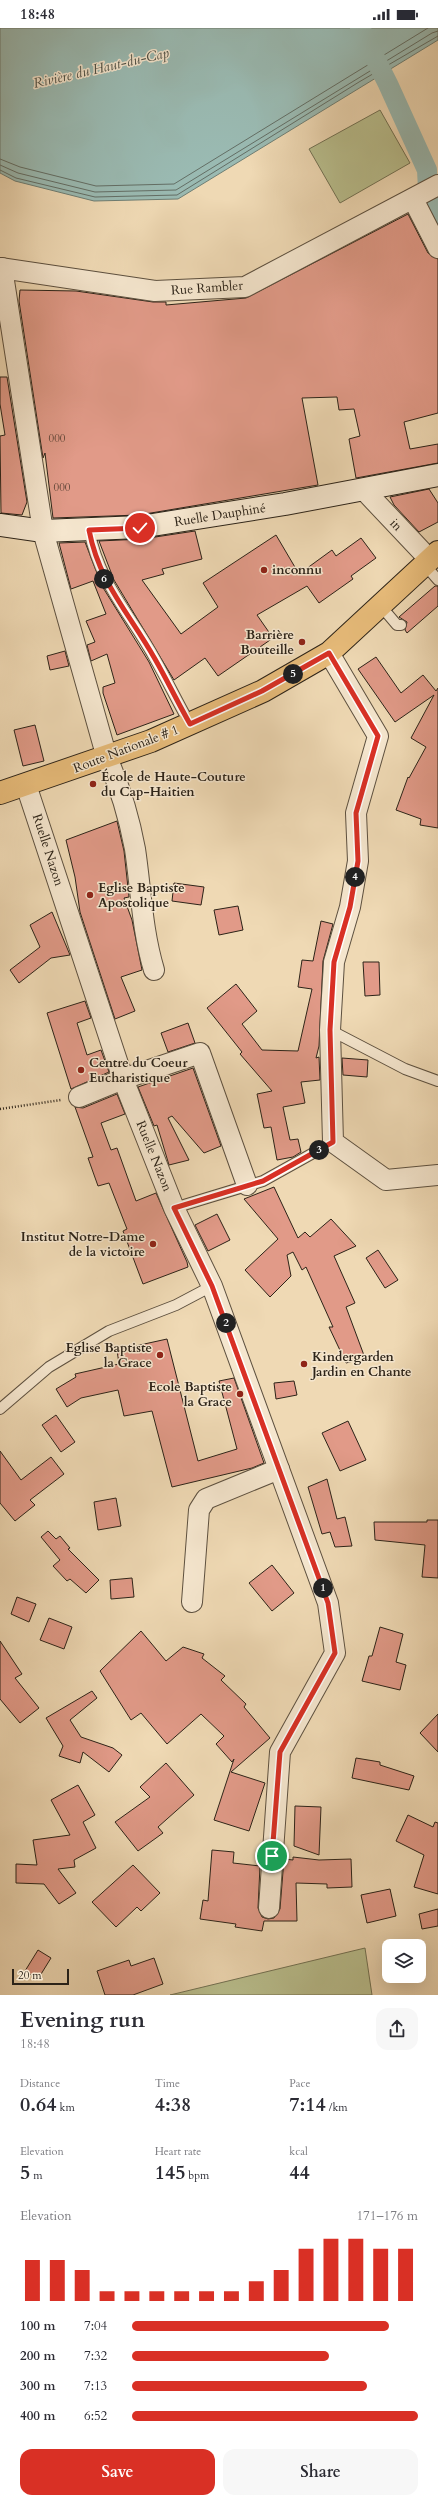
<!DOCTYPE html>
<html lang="en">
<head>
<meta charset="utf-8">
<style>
	body { margin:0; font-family:Cardo,serif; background:#f7f7f7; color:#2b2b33; height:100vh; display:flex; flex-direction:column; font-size:15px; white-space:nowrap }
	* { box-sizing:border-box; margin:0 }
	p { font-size:13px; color:#7c7c81 }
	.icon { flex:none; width:22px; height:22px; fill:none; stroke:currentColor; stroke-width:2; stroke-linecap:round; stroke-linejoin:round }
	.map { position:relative; height:1967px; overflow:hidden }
	.sheet { display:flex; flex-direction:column; background:#fff; flex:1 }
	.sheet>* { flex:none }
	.buttons { position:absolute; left:382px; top:1911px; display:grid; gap:8px }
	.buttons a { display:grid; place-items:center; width:44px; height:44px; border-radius:8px; background:#fff; box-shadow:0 4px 16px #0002; font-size:20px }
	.scale { position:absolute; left:12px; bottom:10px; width:57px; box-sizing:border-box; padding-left:4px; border:2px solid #2c2318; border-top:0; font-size:11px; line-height:14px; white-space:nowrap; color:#2c2318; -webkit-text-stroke:3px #f5e6ce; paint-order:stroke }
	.pin { position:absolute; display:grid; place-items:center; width:34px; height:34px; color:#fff; margin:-17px; border:2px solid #fff; border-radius:50%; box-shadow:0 1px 4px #0007 }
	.km { position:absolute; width:20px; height:20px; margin:-10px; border-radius:50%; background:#222; color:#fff; font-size:11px; line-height:20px; text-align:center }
	.round { display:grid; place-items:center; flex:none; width:42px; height:42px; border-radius:12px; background:#f7f7f7 }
	.summary { display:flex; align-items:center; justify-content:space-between; height:68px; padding:0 20px }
	h1 { font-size:22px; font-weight:700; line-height:30px }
	.figures { display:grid; grid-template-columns:repeat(3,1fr); gap:6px; height:68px; padding:4px 20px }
	.figures div { display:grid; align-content:center }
	.figures b { font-size:20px; font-weight:700 }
	.figures small { font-size:11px; font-weight:400 }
	.figures p { font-size:11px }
	.chart { height:112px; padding:8px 20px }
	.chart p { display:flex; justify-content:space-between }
	.chart svg { width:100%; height:72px; margin-top:4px; stroke:#d93025; stroke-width:6 }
	.button { display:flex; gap:8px; margin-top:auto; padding:8px 20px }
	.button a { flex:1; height:46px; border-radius:12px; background:#d93025; color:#fff; font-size:16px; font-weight:700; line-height:46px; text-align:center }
	.button a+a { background:#f7f7f7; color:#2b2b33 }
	ul { padding:0 20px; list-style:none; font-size:13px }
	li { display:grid; grid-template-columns:64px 48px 1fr; align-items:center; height:30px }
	li i { height:10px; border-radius:5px; background:#d93025 }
	.status { display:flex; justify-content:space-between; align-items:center; height:28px; padding:0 20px; background:#fff; direction:ltr }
	.status svg { height:11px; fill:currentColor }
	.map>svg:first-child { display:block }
</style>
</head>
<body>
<div class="status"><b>18:48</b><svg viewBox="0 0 49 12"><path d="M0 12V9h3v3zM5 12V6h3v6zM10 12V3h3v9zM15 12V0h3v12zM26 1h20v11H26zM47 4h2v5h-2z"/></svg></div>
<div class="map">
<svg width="438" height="1967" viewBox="0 0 438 1967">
	<rect width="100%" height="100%" fill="#efd9b4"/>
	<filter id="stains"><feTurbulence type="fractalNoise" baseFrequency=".005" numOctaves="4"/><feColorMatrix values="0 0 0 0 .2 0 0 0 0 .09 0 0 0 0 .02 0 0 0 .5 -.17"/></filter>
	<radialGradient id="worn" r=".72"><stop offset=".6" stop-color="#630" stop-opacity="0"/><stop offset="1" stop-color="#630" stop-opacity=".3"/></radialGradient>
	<g fill="#b9bf8e" stroke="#727153">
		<path d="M380,82L410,135L340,175L309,121Z"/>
		<path d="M365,1920L372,1967H170Z"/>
	</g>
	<path fill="#9abab2" stroke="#6e7e74" d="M0,0H438V12L178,171L94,173L15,153L0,145Z"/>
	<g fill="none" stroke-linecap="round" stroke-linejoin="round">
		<g stroke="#636e65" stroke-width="1">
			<path d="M0,131L20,139L96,158L174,156L428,0"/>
			<path d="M0,137L18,145L95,164L176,162L432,5L438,3"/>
			<path d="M0,142L16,150L95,169L177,167L359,54L438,8"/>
		</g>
		<path stroke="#9abab2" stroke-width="20" d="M360,0L388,56L427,142L429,181L438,200"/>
	</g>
	<g fill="#e19a88" stroke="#2c2318">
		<path d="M408,186L428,225L438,231V385L404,394L410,421L438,416V435L356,450L349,411L360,408L354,381L339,382L337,369L302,370L318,457L139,487L53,490L45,425L43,430L19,273L20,262L76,263L153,274H166V277L246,270Z"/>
		<path d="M0,349H7L27,474L22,487L1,485L0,408L5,407L0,376Z"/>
		<path d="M429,461L438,475V494L419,504L394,477L390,469Z"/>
		<path d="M195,503L202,531L162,541L164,546L142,552L181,606L218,579L203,555L276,507L299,546L332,522L336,528L361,510L376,530L351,548L353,551L319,575L307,558L257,587L273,610L218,648L205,630L174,652L114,552L99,513L142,511Z"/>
		<path d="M85,514L102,558L149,634L174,686L117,707L103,665V659L115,655L107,626L91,633L87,617L95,614L86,593L106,586L93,553L71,561L59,515Z"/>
		<path d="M435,558H438V578L407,605L405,602L407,594L399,589Z"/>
		<path d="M65,623L69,638L50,642L47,628Z"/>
		<path d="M376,629L401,665L423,647L436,663L438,660V800L420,797L421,791L396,782L408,749L409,750L426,719L411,710L434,667L395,694L358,641Z"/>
		<path d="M35,697L44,733L23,738L14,702Z"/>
		<path d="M117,793L124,823L129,869L124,870L132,892L142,942L121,949L135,983L115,991L80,884L75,849L66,812Z"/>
		<path d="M174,855L204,859L201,877L172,873Z"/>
		<path d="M238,878L243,902L219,907L214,882Z"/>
		<path d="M52,884L70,927L51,930L19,955L10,942L40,919L30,897Z"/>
		<path d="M321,893L333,896L323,933L319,1018L316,1030L319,1029L320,1052L301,1054L305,1075L283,1079L290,1112L298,1111L301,1124L293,1129L277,1132L271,1099L264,1100L257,1066L272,1063L240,1026L242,1024L207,980L236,956L257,983L242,996L262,1022L298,1023L312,961L298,959L302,932L313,933Z"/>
		<path d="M363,934H379L380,967L365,968Z"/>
		<path d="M85,973L91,990L77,995L87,1027L101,1022L109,1044L71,1061L47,985Z"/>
		<path d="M188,995L195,1015L168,1024L161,1005Z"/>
		<path d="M342,1030L368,1032L367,1049L343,1047Z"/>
		<path d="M193,1040L221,1118L204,1125L172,1088L168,1090L189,1132L169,1137L157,1097L154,1098L138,1059Z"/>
		<path d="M117,1066L125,1086L101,1095L111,1122L117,1120L136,1173L156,1165L187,1234L188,1239L143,1256L123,1203L127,1201L109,1155L98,1158L88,1130L93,1129L75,1079L83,1080Z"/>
		<path d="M274,1159L298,1210L305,1204L310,1209L331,1191L356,1218L334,1228L355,1275L346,1279L365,1330L346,1335L329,1299H333L306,1239L302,1242L293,1224L287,1227L291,1248L270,1269L245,1242L278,1211L244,1171Z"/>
		<path d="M217,1186L230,1212L208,1223L195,1197Z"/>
		<path d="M378,1222L398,1252L385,1260L366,1230Z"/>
		<path d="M167,1311L198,1433L237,1421L219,1353L234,1350L264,1435L252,1440L172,1459L152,1383L124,1388L118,1362L81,1370L67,1379L56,1361L76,1349L75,1346L119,1336L117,1322Z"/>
		<path d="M294,1353L297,1367L276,1371L274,1355Z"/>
		<path d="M56,1387L75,1414L61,1424L42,1397Z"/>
		<path d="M348,1393L366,1432L340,1443L322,1405Z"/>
		<path d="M0,1423L21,1452L51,1429L64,1446L30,1472L35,1477L15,1493L0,1475Z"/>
		<path d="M327,1451L337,1491L345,1489L352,1518L335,1519L330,1504L322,1506L308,1459Z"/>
		<path d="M116,1470L121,1498L98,1502L94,1474Z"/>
		<path d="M427,1492H438V1550L422,1549L425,1517L375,1512L374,1494H427Z"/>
		<path d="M48,1503L56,1511L60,1508L70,1520L68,1521L99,1552L86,1565L70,1551L67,1553L53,1538L60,1532L41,1509Z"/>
		<path d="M272,1537L294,1565L272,1583L249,1555Z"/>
		<path d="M132,1550L134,1569L111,1571L110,1552Z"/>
		<path d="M17,1569L36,1576L29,1594L11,1586Z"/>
		<path d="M49,1590L72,1599L64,1621L40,1612Z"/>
		<path d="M380,1599L403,1606L396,1634L406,1637L400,1662L362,1653L369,1628H372Z"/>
		<path d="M141,1603L166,1633L183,1619L204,1626L202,1630L225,1648L221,1652L246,1676L244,1679L270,1710L231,1744L265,1755L249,1803L214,1792L234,1731L232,1734L216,1716L224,1708L201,1686L167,1716L141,1685L131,1692L100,1643Z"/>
		<path d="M0,1613L22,1646L15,1650L39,1680L20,1695L0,1671Z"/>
		<path d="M92,1663L97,1670L70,1692L81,1709L113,1720L122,1727L109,1744L83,1724L80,1735L59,1728L63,1718L46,1690Z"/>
		<path d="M438,1686V1724L420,1705Z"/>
		<path d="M356,1730L380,1734V1737L414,1748L409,1762L352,1750Z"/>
		<path d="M166,1735L194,1767L158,1799L163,1805L138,1823L115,1794L150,1769L140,1759Z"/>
		<path d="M78,1757L95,1787L83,1794L96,1820L74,1832L75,1839L58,1841L76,1865L59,1876L44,1856L16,1855V1836L37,1837L33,1812L70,1807L51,1772Z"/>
		<path d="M295,1778L321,1779L319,1827L294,1818Z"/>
		<path d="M408,1787L433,1799L435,1794L438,1795V1866L414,1859L424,1827L396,1813Z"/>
		<path d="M212,1822L234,1824L233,1835L260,1838L258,1880L262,1889L268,1891L274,1890L280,1881L284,1831L293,1832V1829L319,1832L351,1831L352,1859L327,1860V1856L296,1855L297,1893H264L262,1903L235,1899L236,1896L200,1891L203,1872L208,1873Z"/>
		<path d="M133,1837L160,1865L141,1883L137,1879L116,1899L92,1874Z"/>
		<path d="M390,1861L396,1888L367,1895L361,1867Z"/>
		<path d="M438,1881V1898L422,1901L419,1886Z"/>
		<path d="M38,1922L51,1930L38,1951L25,1943Z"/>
		<path d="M154,1930L163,1956L133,1967H105L97,1943L129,1932L131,1938Z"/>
	</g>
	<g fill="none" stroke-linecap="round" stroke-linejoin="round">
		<defs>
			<g id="lane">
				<path d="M89,502C100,557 130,585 155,631C167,652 178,675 190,696"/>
				<path d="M425,537L438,552"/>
				<path d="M380,577L397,597H401"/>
				<path d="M330,1002L405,1041L438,1053"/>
				<path d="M174,1180L263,1153L333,1114"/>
				<path d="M0,1381L49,1339L109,1303L176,1277L212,1258"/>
			</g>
			<g id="street">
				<path d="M413,171L438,220"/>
				<path d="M0,240L155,263L245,259L438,157"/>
				<path d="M2,240L43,503L107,730C120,759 129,789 135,821C141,861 142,902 154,942"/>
				<path d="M363,461L430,532"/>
				<path d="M329,625L378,708L356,785L358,833L350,879L334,934L330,1002L333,1114L386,1152L438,1147"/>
				<path d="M26,757L123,1051L174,1180L212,1258L328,1575L335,1625L280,1724L269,1880"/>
				<path d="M79,1069L123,1051L200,1025L247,1157"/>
				<path d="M192,1574L199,1482L206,1471L279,1441"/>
			</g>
			<path id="secondary" d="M0,497L43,503L140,499L285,476L438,447"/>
			<path id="primary" d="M0,765L151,713L263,663L329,625L438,524"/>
		</defs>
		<use href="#lane" stroke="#5d503f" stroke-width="12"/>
		<use href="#street" stroke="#5d503f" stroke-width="22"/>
		<use href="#secondary" stroke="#2c2318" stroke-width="24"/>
		<use href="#primary" stroke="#2c2318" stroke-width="24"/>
		<path stroke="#2c2318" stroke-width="2.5" stroke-dasharray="1 2" stroke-linecap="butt" d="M0,1081L61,1072"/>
		<use href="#lane" stroke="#f5e6ce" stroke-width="10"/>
		<use href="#street" stroke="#f5e6ce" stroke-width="20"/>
		<use href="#secondary" stroke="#f5e6ce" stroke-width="22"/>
		<use href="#primary" stroke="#e8bc7a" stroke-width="22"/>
	</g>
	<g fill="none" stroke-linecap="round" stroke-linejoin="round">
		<defs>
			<path id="route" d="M140,500L89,502C99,555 130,586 155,631C167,652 178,675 190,696L262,663L329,625L378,708L356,785L358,833L350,879L334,934L330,1002L333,1114L263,1153L174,1180L212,1258L328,1575L335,1625L280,1724L272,1828"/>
		</defs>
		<use href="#route" stroke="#fff" stroke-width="8"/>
		<use href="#route" stroke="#d93025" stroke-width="5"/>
	</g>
	<g fill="#8f2418" stroke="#f5e6ce" stroke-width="1.5">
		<circle cx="264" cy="542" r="4"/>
		<circle cx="302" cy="614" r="4"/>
		<circle cx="93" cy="756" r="4"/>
		<circle cx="90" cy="867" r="4"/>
		<circle cx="81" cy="1042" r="4"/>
		<circle cx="153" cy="1216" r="4"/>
		<circle cx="160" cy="1327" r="4"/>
		<circle cx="304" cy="1336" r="4"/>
		<circle cx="240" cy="1366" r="4"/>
	</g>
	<g text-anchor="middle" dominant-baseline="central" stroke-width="3" stroke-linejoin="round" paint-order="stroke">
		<g font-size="11" fill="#594134">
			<text x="57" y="410">000</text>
			<text x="62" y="459">000</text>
		</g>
		<g font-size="13" fill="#2c2318" stroke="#f5e6ce">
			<text transform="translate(207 260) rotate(-4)">Rue Rambler</text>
			<text transform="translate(220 487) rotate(-9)">Ruelle Dauphiné</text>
			<text transform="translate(396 497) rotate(47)">in</text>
			<text transform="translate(126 721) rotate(-21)">Route Nationale # 1</text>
			<text transform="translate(48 822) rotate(72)">Ruelle Nazon</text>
			<text transform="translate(154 1128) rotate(68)">Ruelle Nazon</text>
		</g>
		<g font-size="13" font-weight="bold" fill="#2c2318" stroke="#f5e6ce" text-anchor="start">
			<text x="272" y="542">inconnu</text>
			<text x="294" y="607" text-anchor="end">Barrière<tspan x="294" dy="15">Bouteille</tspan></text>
			<text x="101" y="749">École de Haute-Couture<tspan x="101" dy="15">du Cap-Haitien</tspan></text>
			<text x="98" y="860">Eglise Baptiste<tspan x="98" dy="15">Apostolique</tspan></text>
			<text x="89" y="1035">Centre du Coeur<tspan x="89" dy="15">Eucharistique</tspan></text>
			<text x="145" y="1209" text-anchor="end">Institut Notre-Dame<tspan x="145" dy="15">de la victoire</tspan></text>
			<text x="152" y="1320" text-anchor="end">Eglise Baptiste<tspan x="152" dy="15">la Grace</tspan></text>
			<text x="312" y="1329">Kindergarden<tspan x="312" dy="15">Jardin en Chante</tspan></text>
			<text x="232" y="1359" text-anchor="end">Ecole Baptiste<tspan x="232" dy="15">la Grace</tspan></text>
		</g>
		<g font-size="14" font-style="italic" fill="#4d5046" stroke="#f5e6ce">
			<text transform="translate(101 40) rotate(-13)">Rivière du Haut-du-Cap</text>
		</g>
	</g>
	<rect width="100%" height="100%" filter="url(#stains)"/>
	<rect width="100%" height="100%" fill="url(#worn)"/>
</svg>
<div class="buttons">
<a><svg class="icon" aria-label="layers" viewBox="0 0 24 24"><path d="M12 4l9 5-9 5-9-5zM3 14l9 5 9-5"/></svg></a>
</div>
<div class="scale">20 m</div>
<div class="pin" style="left:272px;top:1828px;background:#1e9e55"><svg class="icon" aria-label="arrive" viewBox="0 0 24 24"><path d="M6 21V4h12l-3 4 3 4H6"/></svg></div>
<div class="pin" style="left:140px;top:500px;background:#d93025"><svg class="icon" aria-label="check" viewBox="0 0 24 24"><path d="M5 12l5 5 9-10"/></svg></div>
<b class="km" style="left:323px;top:1560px">1</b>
<b class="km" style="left:226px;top:1295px">2</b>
<b class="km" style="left:319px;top:1122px">3</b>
<b class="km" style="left:355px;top:849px">4</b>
<b class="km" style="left:293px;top:646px">5</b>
<b class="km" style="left:104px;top:551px">6</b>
</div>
<section class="sheet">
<div class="summary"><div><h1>Evening run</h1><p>18:48</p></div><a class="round"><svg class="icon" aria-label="share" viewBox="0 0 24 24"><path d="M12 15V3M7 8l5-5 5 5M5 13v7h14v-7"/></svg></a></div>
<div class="figures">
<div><p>Distance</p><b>0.64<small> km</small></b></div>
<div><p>Time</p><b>4:38</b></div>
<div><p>Pace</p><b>7:14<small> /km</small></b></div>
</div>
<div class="figures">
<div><p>Elevation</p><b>5<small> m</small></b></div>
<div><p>Heart rate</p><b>145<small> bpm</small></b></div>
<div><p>kcal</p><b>44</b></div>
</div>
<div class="chart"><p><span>Elevation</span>171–176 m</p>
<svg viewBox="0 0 160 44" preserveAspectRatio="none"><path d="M5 44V19M15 44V19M25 44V25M35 44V38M45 44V38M55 44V38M65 44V38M75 44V38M85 44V38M95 44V32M105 44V25M115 44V12M125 44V6M135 44V6M145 44V12M155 44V12"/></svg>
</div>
<ul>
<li><b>100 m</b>7:04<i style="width:90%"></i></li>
<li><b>200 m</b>7:32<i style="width:69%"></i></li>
<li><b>300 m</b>7:13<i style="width:82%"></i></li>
<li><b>400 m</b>6:52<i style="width:100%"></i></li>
</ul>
<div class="button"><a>Save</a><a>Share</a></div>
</section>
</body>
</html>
